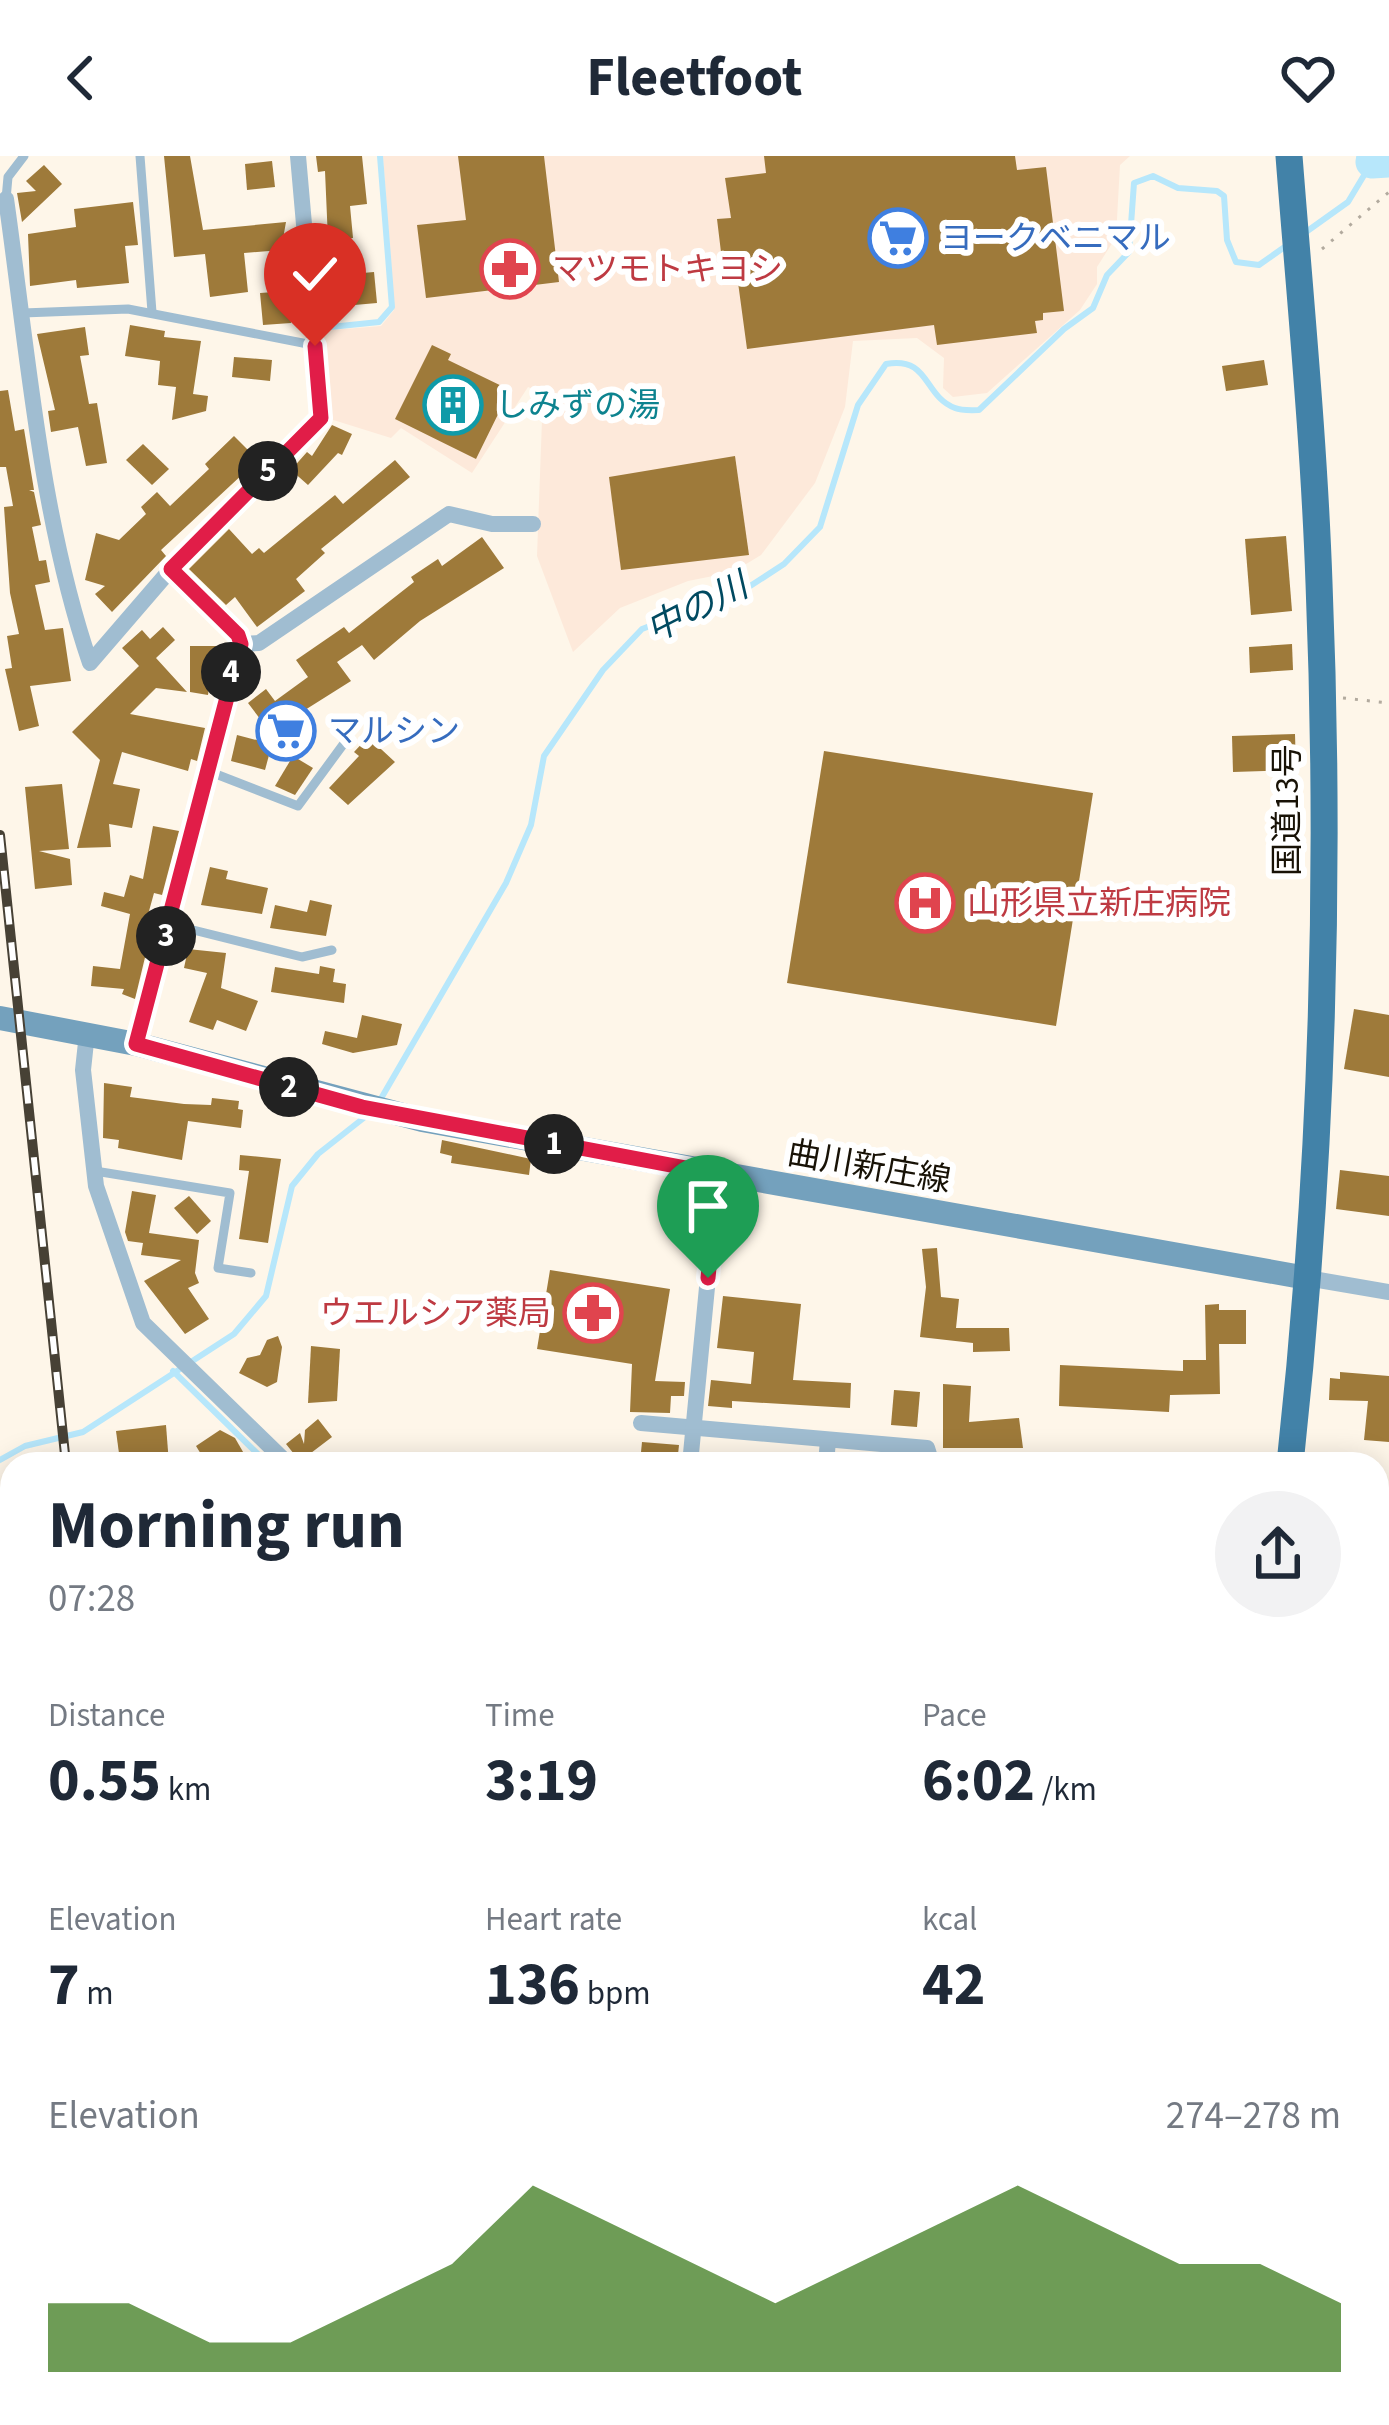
<!DOCTYPE html>
<html lang="en">
<head>
<meta charset="utf-8">
<style>
	body { margin:0; font-family:"Source Sans 3","Noto Sans JP",sans-serif; background:#f2f2f3; color:#1f2937; height:100vh; display:flex; flex-direction:column; font-size:45px; white-space:nowrap }
	* { box-sizing:border-box; margin:0 }
	p { font-size:39px; color:#747a83 }
	.icon { flex:none; width:66px; height:66px; fill:none; stroke:currentColor; stroke-width:2; stroke-linecap:round; stroke-linejoin:round }
	.map { position:relative; flex:1; overflow:hidden }
	.drawer { position:absolute; left:0px; top:1296px; width:1389px; height:975px; display:flex; flex-direction:column; background:#fff; border-radius:36px 36px 0 0; box-shadow:0 6px 30px #0003 }
	.drawer>* { flex:none }
	.pin { position:absolute; display:grid; place-items:center; width:102px; height:102px; color:#fff; margin:-123px -51px; border-radius:50% 50% 50% 0; rotate:-45deg; box-shadow:0 0 12px #0007 }
	.pin .icon { rotate:45deg }
	.km { position:absolute; width:60px; height:60px; margin:-30px; border-radius:50%; background:#222; color:#fff; font-size:33px; line-height:60px; text-align:center }
	.round { display:grid; place-items:center; flex:none; width:126px; height:126px; border-radius:63px; background:#f2f2f3 }
	.headline { display:flex; align-items:center; justify-content:space-between; height:204px; padding:0 48px }
	h1 { font-size:66px; font-weight:700; line-height:90px }
	.figures { display:grid; grid-template-columns:repeat(3,1fr); gap:18px; height:204px; padding:12px 48px }
	.figures div { display:grid; align-content:center }
	.figures b { font-size:60px; font-weight:700 }
	.figures small { font-size:33px; font-weight:400 }
	.figures p { font-size:33px }
	.chart { height:336px; padding:24px 48px }
	.chart p { display:flex; justify-content:space-between }
	.chart svg { width:100%; height:216px; margin-top:12px; fill:#31730f; opacity:.7 }
	header { display:flex; justify-content:space-between; align-items:center; height:156px; padding:0 48px; background:#fff; font-size:54px; font-weight:700 }
	.map>svg:first-child { display:block }
</style>
</head>
<body>
<header><svg class="icon" aria-label="back" viewBox="0 0 24 24"><path d="M15 5l-7 7 7 7"/></svg>Fleetfoot<svg class="icon" aria-label="heart" viewBox="0 0 24 24"><path d="M12 20l-8-8c-3-5 5-10 8-4 3-6 11-1 8 4z"/></svg></header>
<div class="map">
<svg width="1389" height="2269" viewBox="0 0 1389 2269">
	<rect width="100%" height="100%" fill="#fef6e9"/>
	<path fill="#fde9da" d="M383,0H1130L1120,9L1116,81L1097,111V128L1080,154L987,237L953,241L943,232L944,202L917,182L853,185L845,251L815,327L761,399L733,416L688,425L620,452L573,496L537,400L543,237L528,231L472,317L401,272L391,282L327,262L321,175L381,170L394,154Z"/>
	<g fill="none" stroke-linecap="round" stroke-linejoin="round">
		<g stroke="#b7e7fb" stroke-width="6">
			<path d="M1306,76L1348,46L1372,6"/>
			<path d="M321,172L379,166L392,151L380,0"/>
			<path d="M379,946L506,727L531,669L544,600L603,514L642,473L744,434L784,408L820,371L858,249L886,208C930,200 923,240 955,252C962,255 978,254 979,254L1064,173L1093,152L1107,119L1129,96L1134,27L1153,20L1178,32L1217,35L1224,40L1227,84L1236,106L1259,109L1286,90"/>
			<path d="M173,1215L268,1308"/>
			<path d="M0,1304L25,1290L83,1276L234,1178L266,1140L292,1030L318,998L370,957"/>
		</g>
		<g stroke="#b7e7fb" stroke-width="33">
			<path d="M1373,0L1372,6L1389,5"/>
			<path d="M1377,1822L1389,1739"/>
			<path d="M1377,1994L1385,2000L1384,2044L1377,2066"/>
			<path d="M1340,2269V2259"/>
		</g>
	</g>
	<g fill="#9e7a3a">
		<path d="M164,0H190L203,74L286,66L281,94L244,97L248,136L210,141L205,98L174,101Z"/>
		<path d="M316,0H362L367,48L350,50L353,82L328,84L325,15L318,16Z"/>
		<path d="M458,0H544L559,126L426,142L417,69L466,64Z"/>
		<path d="M764,0H1015L1017,14L1046,11L1064,155L1043,157V164L1035,165L1037,177L937,189L934,169L747,193L737,119L724,121L717,63L731,62L725,22L766,17Z"/>
		<path d="M272,5L275,31L247,34L245,8Z"/>
		<path d="M44,9L62,28L22,66L17,37L36,35L26,25Z"/>
		<path d="M133,46L138,89L125,90L129,127L77,132L76,124L30,130L28,78L76,71L74,53Z"/>
		<path d="M374,116L377,147L343,150L340,119Z"/>
		<path d="M288,135L291,167L263,169L260,137Z"/>
		<path d="M130,169L165,175L164,181L201,185L193,238L208,240L206,255L172,264L176,231L158,229L160,205L125,200Z"/>
		<path d="M85,171L89,199L80,200L89,248L97,247L107,307L86,310L78,271L51,276L48,255L55,254L37,178Z"/>
		<path d="M432,189L451,198L448,204L510,234L476,303L395,263Z"/>
		<path d="M234,201L272,204L270,225L232,221Z"/>
		<path d="M1264,204L1268,229L1226,235L1222,210Z"/>
		<path d="M8,234L15,275L24,273L34,334H29L34,336L41,369L32,371L39,405L46,404L50,426L35,429L45,474L63,472L71,525L30,530L39,570L19,575L5,513L12,512L7,480L19,478L10,437L4,351L13,350L6,311H0V235Z"/>
		<path d="M332,269L352,278L342,299L338,297L308,329L291,314L307,296L312,300Z"/>
		<path d="M234,280L258,304L161,394L166,400L112,456L95,438L105,430L85,424L96,377L119,384L146,358L141,351L157,336L170,350L209,313L205,308Z"/>
		<path d="M143,288L169,313L152,329L126,304Z"/>
		<path d="M735,300L749,399L621,414L609,321Z"/>
		<path d="M395,304L410,321L321,393L325,397L296,423L305,435L257,471L235,441L226,449L189,413L229,373L252,398L259,392L264,397L335,339L343,348Z"/>
		<path d="M1286,380L1292,455L1251,459L1245,383Z"/>
		<path d="M482,381L504,412L420,465L374,504L362,489L337,506L351,525L270,576L248,547L266,533L275,545L308,521L296,504L344,471L349,477L414,426L411,421L438,403L442,410Z"/>
		<path d="M163,471L175,484L156,502L187,536L156,532L130,558L205,572L197,605L191,603L188,615L122,596L113,628L140,633L132,672L109,668L111,691L77,692L100,604L72,576L139,510L122,492L142,474L150,483Z"/>
		<path d="M1292,488L1293,514L1250,517L1249,491Z"/>
		<path d="M190,490H221V511H212L208,539L190,536Z"/>
		<path d="M1295,578L1296,614L1233,616L1232,580Z"/>
		<path d="M237,579L272,588L265,614L231,605Z"/>
		<path d="M368,581L395,606L348,649L329,632L359,600L354,596Z"/>
		<path d="M824,595L1093,637L1056,870L787,827Z"/>
		<path d="M293,600L313,612L295,639L275,630Z"/>
		<path d="M62,628L69,693L39,695L70,703L72,729L35,733L25,631Z"/>
		<path d="M153,670L179,675L162,739L154,737L146,766L153,768L135,843L122,838L124,833L91,830L93,810L120,813L130,758L101,750L104,736L124,741L130,719L143,723Z"/>
		<path d="M210,711L228,715L226,723L268,732L262,758L201,749Z"/>
		<path d="M310,744L332,749L326,780L270,772L275,749L307,756Z"/>
		<path d="M188,793L226,797L221,832L258,845L246,875L217,864L213,874L189,866L207,817L184,812Z"/>
		<path d="M320,810L335,813L333,826L346,828L344,847L271,836L275,811L319,818Z"/>
		<path d="M1354,853L1389,859V921L1344,913Z"/>
		<path d="M362,859L402,868L397,889L353,897L322,888L325,875L357,882Z"/>
		<path d="M104,927L132,931L130,941L184,948L211,949L212,942L239,945L238,953L243,954L241,972L188,965L182,1004L118,992L119,984L103,982Z"/>
		<path d="M442,984L531,1003L529,1019L451,1007L452,1000L440,997Z"/>
		<path d="M240,999L281,1003L268,1087L239,1083L249,1015L239,1014Z"/>
		<path d="M1340,1014L1389,1020V1060L1336,1053Z"/>
		<path d="M132,1035L156,1039L149,1077L199,1084L195,1117L199,1127L188,1132L209,1163L185,1178L144,1125L181,1104L141,1099L143,1087L128,1085L125,1076Z"/>
		<path d="M189,1040L211,1065L197,1078L174,1052Z"/>
		<path d="M937,1092L941,1141L959,1143L956,1172H1009L1010,1195L973,1196V1187L920,1181L926,1131L922,1093Z"/>
		<path d="M550,1114L670,1133L655,1225L685,1226L684,1240H671L670,1257L630,1256L632,1208L537,1193Z"/>
		<path d="M723,1140L801,1148L793,1224L851,1227L850,1252L732,1245V1252L708,1250L711,1224L751,1228L754,1196L717,1192Z"/>
		<path d="M1219,1148V1154H1246V1188H1219L1220,1238L1170,1239L1169,1256L1059,1250L1060,1209L1183,1215V1204H1206L1205,1149Z"/>
		<path d="M278,1180L282,1191L277,1226L267,1231L239,1217L247,1202L260,1199L267,1184Z"/>
		<path d="M311,1190L340,1193L337,1245L308,1247Z"/>
		<path d="M1340,1216L1389,1220V1286L1364,1284L1368,1245L1329,1244L1330,1222L1340,1223Z"/>
		<path d="M943,1228L971,1230L969,1266L1019,1262L1023,1292H943Z"/>
		<path d="M894,1234L920,1236L917,1271L891,1269Z"/>
		<path d="M318,1263L332,1281L307,1300L310,1308H302L286,1288L300,1277L304,1288L305,1274Z"/>
		<path d="M166,1269L169,1308L120,1305L116,1275Z"/>
		<path d="M220,1274L235,1282L250,1308H207L196,1290Z"/>
		<path d="M642,1286L679,1289L677,1308L640,1306Z"/>
	</g>
	<g fill="none" stroke-linecap="round" stroke-linejoin="round">
		<g stroke="#b2aa9e" stroke-width="3" stroke-dasharray="3 9" stroke-linecap="butt">
			<path d="M1322,93L1389,36"/>
			<path d="M1343,542L1389,547"/>
			<path d="M1378,1589L1389,1544"/>
			<path d="M1377,1921L1389,1927"/>
			<path d="M1326,2259L1354,2269"/>
			<path d="M1321,2269L1322,2259"/>
		</g>
		<g stroke="#a0bdd1" stroke-width="9">
			<path d="M140,0L152,156"/>
			<path d="M6,43L8,21L24,0"/>
			<path d="M23,157L128,153L313,189"/>
			<path d="M208,615L298,650L345,586"/>
			<path d="M169,768L302,801L332,794"/>
			<path d="M95,1015L230,1037L218,1112L251,1117"/>
			<path d="M0,1740L12,1739"/>
			<path d="M255,2259L256,2269"/>
			<path d="M802,2259L866,2262"/>
		</g>
		<g stroke="#a0bdd1" stroke-width="16">
			<path d="M6,43C28,197 40,360 90,507L171,413L321,262L298,0"/>
			<path d="M171,413L238,479L241,488"/>
			<path d="M241,488L259,487L449,358L492,368H533"/>
			<path d="M87,877L83,914L96,1030L143,1167L288,1308"/>
			<path d="M136,888L241,488"/>
			<path d="M1307,1122L1389,1136"/>
			<path d="M641,1267L927,1292L932,1308"/>
			<path d="M690,1308L718,1017"/>
			<path d="M826,1308L828,1284"/>
			<path d="M1377,1607L1389,1605"/>
		</g>
		<path stroke="#74a1bd" stroke-width="24" d="M0,862L136,888L422,964L1307,1122"/>
		<g stroke="#4282a8" stroke-width="27">
			<path d="M1289,0C1300,142 1314,284 1319,427C1331,720 1322,1016 1290,1308"/>
			<path d="M1187,2269L1188,2259"/>
		</g>
		<defs>
			<g id="rail">
				<path d="M0,679L66,1308"/>
				<path d="M158,2259L159,2269"/>
				<path d="M197,2259L198,2269"/>
			</g>
		</defs>
		<use href="#rail" stroke="#474135" stroke-width="10"/>
		<use href="#rail" stroke="#fff" stroke-width="6" stroke-dasharray="18" stroke-linecap="butt"/>
	</g>
	<g fill="none" stroke-linecap="round" stroke-linejoin="round">
		<defs>
			<path id="route" d="M315,190L321,262L171,413L238,479L241,488L136,888L362,951L718,1018L708,1122"/>
		</defs>
		<use href="#route" stroke="#fff" stroke-width="24"/>
		<use href="#route" stroke="#e11d48" stroke-width="15"/>
	</g>
	<defs>
		<symbol id="supermarket-ring" viewBox="-11 -11 22 22"><circle r="9.5" fill="#fff" stroke="#3f7fe0" stroke-width="1.5"/><path d="M-6-5.5h2.5l.6 2H6L4.5 2H-2.5L-4.4-4H-6ZM-1.5 3.2a1.3 1.3 0 1 0 .1 0ZM3 3.2a1.3 1.3 0 1 0 .1 0Z" fill="#3f7fe0"/></symbol>
		<symbol id="pharmacy-ring" viewBox="-11 -11 22 22"><circle r="9.5" fill="#fff" stroke="#e0444e" stroke-width="1.5"/><path d="M-2-6h4v4h4v4h-4v4h-4v-4h-4v-4h4Z" fill="#e0444e"/></symbol>
		<symbol id="building-ring" viewBox="-11 -11 22 22"><circle r="9.5" fill="#fff" stroke="#0f9aa8" stroke-width="1.5"/><path d="M-4-6H4V6H1V3H-1V6H-4ZM-2.5-4.3h1.7v1.8h-1.7ZM.8-4.3h1.7v1.8H.8ZM-2.5-1h1.7V.8h-1.7ZM.8-1h1.7V.8H.8Z" fill="#0f9aa8"/></symbol>
		<symbol id="hospital-ring" viewBox="-11 -11 22 22"><circle r="9.5" fill="#fff" stroke="#e0444e" stroke-width="1.5"/><path d="M-5-5h3v3.5h4V-5h3V5h-3V1.5h-4V5h-3Z" fill="#e0444e"/></symbol>
	</defs>
	<g fill-rule="evenodd">
		<use href="#supermarket-ring" x="865" y="49" width="66" height="66"/>
		<use href="#pharmacy-ring" x="477" y="80" width="66" height="66"/>
		<use href="#building-ring" x="420" y="216" width="66" height="66"/>
		<use href="#supermarket-ring" x="253" y="542" width="66" height="66"/>
		<use href="#hospital-ring" x="892" y="714" width="66" height="66"/>
		<use href="#pharmacy-ring" x="560" y="1124" width="66" height="66"/>
	</g>
	<g text-anchor="middle" dominant-baseline="central" stroke-width="12" stroke-linejoin="round" paint-order="stroke">
		<g font-size="33" fill="#366cbe" stroke="#fff" text-anchor="start">
			<text x="940" y="82">ヨークベニマル</text>
			<text x="328" y="575">マルシン</text>
		</g>
		<g font-size="33" fill="#be3a42" stroke="#fff" text-anchor="start">
			<text x="552" y="113">マツモトキヨシ</text>
			<text x="967" y="747">山形県立新庄病院</text>
			<text x="551" y="1157" text-anchor="end">ウエルシア薬局</text>
		</g>
		<g font-size="33" fill="#0d838f" stroke="#fff" text-anchor="start">
			<text x="495" y="249">しみずの湯</text>
		</g>
		<g font-size="33" fill="#181206" stroke="#fff">
			<text transform="translate(1287 654) rotate(-90)">国道13号</text>
			<text transform="translate(869 1011) rotate(10)">曲川新庄線</text>
		</g>
		<g font-size="36" font-style="italic" fill="#004a61" stroke="#fff">
			<text transform="translate(697 452) rotate(-27)">中の川</text>
		</g>
	</g>
</svg>
<div class="pin" style="left:708px;top:1122px;background:#1e9e55"><svg class="icon" aria-label="arrive" viewBox="0 0 24 24"><path d="M6 21V4h12l-3 4 3 4H6"/></svg></div>
<div class="pin" style="left:315px;top:190px;background:#d93025"><svg class="icon" aria-label="check" viewBox="0 0 24 24"><path d="M5 12l5 5 9-10"/></svg></div>
<b class="km" style="left:554px;top:988px">1</b>
<b class="km" style="left:289px;top:931px">2</b>
<b class="km" style="left:166px;top:780px">3</b>
<b class="km" style="left:231px;top:516px">4</b>
<b class="km" style="left:268px;top:315px">5</b>
<section class="drawer">
<div class="headline"><div><h1>Morning run</h1><p>07:28</p></div><a class="round"><svg class="icon" aria-label="share" viewBox="0 0 24 24"><path d="M12 15V3M7 8l5-5 5 5M5 13v7h14v-7"/></svg></a></div>
<div class="figures">
<div><p>Distance</p><b>0.55<small> km</small></b></div>
<div><p>Time</p><b>3:19</b></div>
<div><p>Pace</p><b>6:02<small> /km</small></b></div>
</div>
<div class="figures">
<div><p>Elevation</p><b>7<small> m</small></b></div>
<div><p>Heart rate</p><b>136<small> bpm</small></b></div>
<div><p>kcal</p><b>42</b></div>
</div>
<div class="chart"><p><span>Elevation</span>274–278 m</p>
<svg viewBox="0 0 160 44" preserveAspectRatio="none"><path d="M0 44V30L10 30L20 38L30 38L40 30L50 22L60 6L70 14L80 22L90 30L100 22L110 14L120 6L130 14L140 22L150 22L160 30V44z"/></svg>
</div>
</section>
</div>
</body>
</html>
